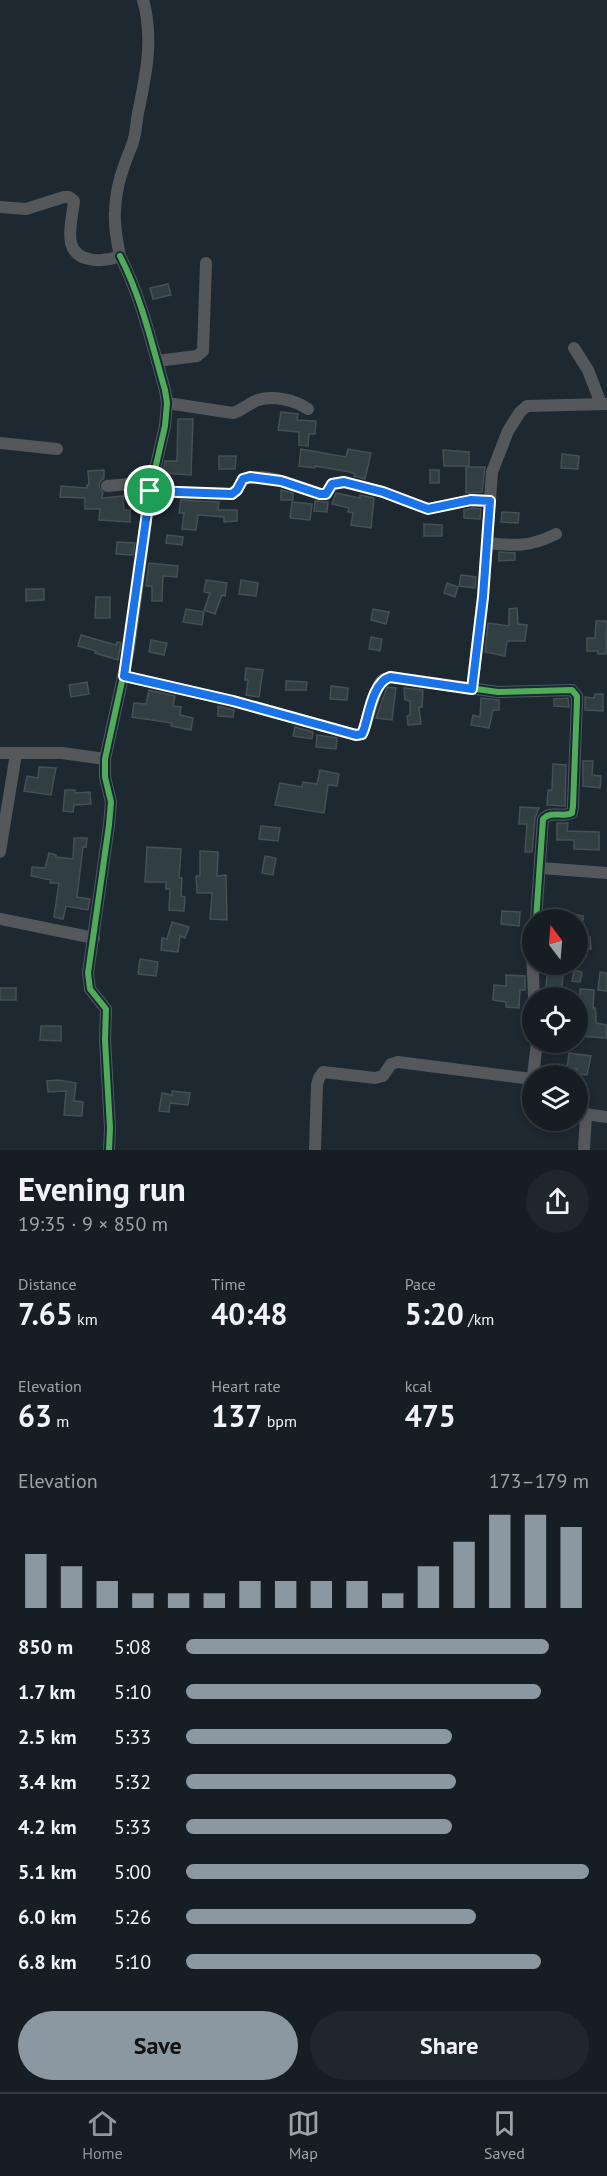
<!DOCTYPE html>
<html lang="en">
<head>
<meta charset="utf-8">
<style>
	body { margin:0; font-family:"PT Sans",sans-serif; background:#1f272c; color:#f1f3f6; height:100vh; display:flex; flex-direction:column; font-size:22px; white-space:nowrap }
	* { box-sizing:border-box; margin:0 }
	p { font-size:20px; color:#9ea2a6 }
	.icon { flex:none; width:33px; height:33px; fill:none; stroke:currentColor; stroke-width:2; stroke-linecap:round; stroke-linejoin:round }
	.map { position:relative; height:1150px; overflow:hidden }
	.sheet { display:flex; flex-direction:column; background:#161e24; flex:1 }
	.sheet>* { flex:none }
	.needle { width:39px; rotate:344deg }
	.controls { position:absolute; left:522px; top:909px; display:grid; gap:12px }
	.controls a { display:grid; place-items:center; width:66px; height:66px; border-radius:50%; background:#161e24; box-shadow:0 3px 9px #0003,0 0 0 2px #353c41; font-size:30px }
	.pin { position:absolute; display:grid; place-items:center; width:51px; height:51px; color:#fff; margin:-26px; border:3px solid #fff; border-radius:50%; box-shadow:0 2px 6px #0007 }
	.round { display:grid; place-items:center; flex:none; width:63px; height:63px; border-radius:32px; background:#1f272c }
	.overview { display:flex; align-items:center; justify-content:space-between; height:102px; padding:0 18px }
	h1 { font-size:33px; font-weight:600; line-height:45px }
	.metrics { display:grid; grid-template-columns:repeat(3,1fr); gap:9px; height:102px; padding:6px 18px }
	.metrics div { display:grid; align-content:center }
	.metrics b { font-size:30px; font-weight:600 }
	.metrics small { font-size:16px; font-weight:400 }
	.metrics p { font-size:16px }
	.chart { height:168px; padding:12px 18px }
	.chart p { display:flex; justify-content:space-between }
	.chart svg { width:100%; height:108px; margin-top:6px; stroke:#8c98a1; stroke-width:6 }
	.button { display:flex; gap:12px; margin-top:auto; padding:12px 18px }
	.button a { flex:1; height:69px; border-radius:36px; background:#8c98a1; color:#111; font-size:24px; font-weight:600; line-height:69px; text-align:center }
	.button a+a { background:#1f272c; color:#f1f3f6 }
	ul { padding:0 18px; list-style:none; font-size:20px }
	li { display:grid; grid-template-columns:96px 72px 1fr; align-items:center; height:45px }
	li i { height:15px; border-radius:8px; background:#8c98a1 }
	.menu { display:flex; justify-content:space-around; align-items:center; height:84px; border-top:2px solid #353c41; background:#161e24; font-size:16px; color:#9ea2a6 }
	.menu a { display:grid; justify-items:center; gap:3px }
	.menu .active { color:#8c98a1 }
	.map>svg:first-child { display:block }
</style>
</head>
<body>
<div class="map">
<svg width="607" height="1150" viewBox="0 0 607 1150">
	<rect width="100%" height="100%" fill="#1d2830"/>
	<g fill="#313f43" stroke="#455055" stroke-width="1.5">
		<path d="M168,284L171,295L153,299L150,288Z"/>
		<path d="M281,412L298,414L297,420L316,421L315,434H309L308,446L299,445V432L278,430Z"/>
		<path d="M178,419H193L191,475L163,473L165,461H177Z"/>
		<path d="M301,449L346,457L348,449L371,453L365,479L354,476L355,474L350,472L315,466V468L299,466Z"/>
		<path d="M443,450L469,452V466H444Z"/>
		<path d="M562,454L579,456L578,469L561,468Z"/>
		<path d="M219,456H236L235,469H219Z"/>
		<path d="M466,467H485L482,492L466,493Z"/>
		<path d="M104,470V478L100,482L99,486L103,493L102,498L123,496L124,510H130V522L99,520L100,509H85V498L60,497L61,486L87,488V485H89L88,471Z"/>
		<rect x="430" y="470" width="9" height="13"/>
		<path d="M281,490L293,493V500H281Z"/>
		<path d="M141,491V496L124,497V493Z"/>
		<path d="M336,493L360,498V495L374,498L371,528L351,525L353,513L348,512L349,508L332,504Z"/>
		<path d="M181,500L219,502L218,510H237V521L224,522V517L198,515L196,530L182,529L184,513H179Z"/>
		<path d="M315,501L328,502L327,512L314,511Z"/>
		<path d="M292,502L312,504L310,520L290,518Z"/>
		<path d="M472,508L481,509L480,519L464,518V510Z"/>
		<path d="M502,512L519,513L518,523L501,522Z"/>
		<path d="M424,524L442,525V536H424Z"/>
		<path d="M167,535L183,537L182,545L166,543Z"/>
		<path d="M117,542L135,543L133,555L116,554Z"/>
		<path d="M499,552L515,553V560L499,561Z"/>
		<path d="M149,563L178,566L177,577L163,576L162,601H152V586H146Z"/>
		<path d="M461,575L476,577L475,588L459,586Z"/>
		<path d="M206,580L227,583L225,596L222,595L215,614L204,610L210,593L204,592Z"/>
		<path d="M241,580L258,583L256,596L239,594Z"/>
		<path d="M447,583L458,587L455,597L444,593Z"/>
		<path d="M26,589H44V600L26,601Z"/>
		<path d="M96,597H110V618H95Z"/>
		<path d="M517,608L518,624L527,625L525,641H507L505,656L485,652L488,623L509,626V609Z"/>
		<path d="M186,609L204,612L202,625L183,622Z"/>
		<path d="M373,609L389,612L386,624L371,620Z"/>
		<path d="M596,621H607L606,654H598V651H587V638H595Z"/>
		<path d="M81,635L116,645L117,642L121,643L118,660L95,653L96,651L78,646Z"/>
		<path d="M371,637L382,639L380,651L369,649Z"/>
		<path d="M151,640L167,643L164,655L149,652Z"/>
		<path d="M246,668L263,670L259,697L246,695L248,680H245Z"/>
		<path d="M286,681L307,682L306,690H286Z"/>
		<path d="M87,682L89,694L71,697L69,685Z"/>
		<path d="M331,686L348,688L347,700L330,699Z"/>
		<path d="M387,687L396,688L392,720L376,718Z"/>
		<path d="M404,688L423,690L422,707H419L421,724L408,725L407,716L410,715V701L405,700Z"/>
		<path d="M149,690L175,696L173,706L181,707L180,715L193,718L191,730L171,726L172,723L132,717L134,703L146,704Z"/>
		<path d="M595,694H603V711L585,710V697L594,698Z"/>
		<path d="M481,698L499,700V710H493L489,728L471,725L473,715L480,717Z"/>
		<path d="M568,698L569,707L554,706V699Z"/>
		<path d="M218,706L234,710L233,717L218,716Z"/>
		<path d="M295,727L313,732L312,739L293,736Z"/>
		<path d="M317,735L337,738L336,749L316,747Z"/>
		<path d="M583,761H593L592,775L601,776L600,788L583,786Z"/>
		<path d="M553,764L566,765L565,806L547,805L548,790H552Z"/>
		<path d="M39,767L56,768L51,795L24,791L27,776L38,778Z"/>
		<path d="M320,770L339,774L337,786L328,785L324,813L275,805L280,783L302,787L303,782L317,784Z"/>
		<path d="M65,790H75V793L90,792L91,804L74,805L73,812L63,811Z"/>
		<path d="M520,807L539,808L535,818L532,852H525L527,824H519Z"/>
		<path d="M557,823H568L567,831L599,832V850L574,849V840H557Z"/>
		<path d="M261,826L280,828L278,841L259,839Z"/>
		<path d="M74,838H87L86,847H83L77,897L90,899L88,910L66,906L63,919L54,917L59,883H50L51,880L31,876L32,867L45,868L49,853L56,855V857L73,859Z"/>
		<path d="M147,847L181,849L179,878H182L181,896L185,897L184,911L169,910L170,889H166V882H145Z"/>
		<path d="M200,851L218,852L217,876L226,875L227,920L210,919L212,893H197L196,876H200Z"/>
		<path d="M265,856L276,858L273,875L262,873Z"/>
		<path d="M555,910L583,916V920H553Z"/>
		<path d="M502,911L520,912L519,926L501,924Z"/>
		<path d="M172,922L189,927L185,938L180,936L178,952L161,950L162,938L167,939Z"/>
		<path d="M578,937H590L591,949H578Z"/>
		<path d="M140,959L158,962L156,976L138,974Z"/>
		<path d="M574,970L582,972L580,982L572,981Z"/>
		<path d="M600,972L607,973V991L598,990Z"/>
		<path d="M506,975L525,976V990H520L519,1008L506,1007V1002L493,1000L494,985L506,986Z"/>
		<path d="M547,975L563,976L562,987L546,986Z"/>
		<rect x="0" y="988" width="16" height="12"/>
		<path d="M580,989L594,990L593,1008H595L596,1014V1023L607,1025L606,1038L578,1036Z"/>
		<path d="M41,1026H61V1041L40,1040Z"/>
		<path d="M569,1053L591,1056L587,1075L577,1074V1069L567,1068Z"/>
		<path d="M58,1080L76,1083L74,1101L83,1102L82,1116L64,1115L66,1091L48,1092L47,1081Z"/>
		<path d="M172,1091L190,1093L188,1105L170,1103L169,1112L159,1111L162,1093L172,1095Z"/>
	</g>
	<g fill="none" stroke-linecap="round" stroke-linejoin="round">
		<g stroke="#55585b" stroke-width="12">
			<path d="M0,207L26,209L64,197H69L74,201C73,213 68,231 71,243C76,264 105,262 120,256C117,241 114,227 115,211C116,185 123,168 132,145C136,135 136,124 138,113C146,75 154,38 143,0"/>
			<path d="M574,348L588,370L601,404"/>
			<path d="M157,361L197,356L203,351L206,263"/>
			<path d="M167,403L233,413C243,410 249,403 258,400C273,395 295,400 308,409"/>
			<path d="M0,443L57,449"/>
			<path d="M107,486L152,482"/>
			<path d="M150,491L232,494L237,490L243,479C267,472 297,486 320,494H326L332,484L344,482L383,492L428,509L471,500L490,501"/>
			<path d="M487,543C515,546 530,547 556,534"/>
			<path d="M124,676L233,701L356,735L361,734L364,729L378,686L382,680L390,677L498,692L572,690L577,696V701L573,806L572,813C562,818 552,810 543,819L536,920"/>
			<path d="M472,689L483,597L492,472L508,431L520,412L527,406L607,404"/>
			<path d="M0,753H62L105,759"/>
			<path d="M0,852L16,754"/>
			<path d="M541,868L607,873"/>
			<path d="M0,919L94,938"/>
			<path d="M532,949L534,998"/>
			<path d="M533,1076L537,1042"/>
			<path d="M532,1077L528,1096L532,1104"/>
			<path d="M578,1113L607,1117"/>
			<path d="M109,1150L110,1128L105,1040L106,1009L90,989L88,973L109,825L111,802L105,777V759L129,649L150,491L165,426L167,403L165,390C152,345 142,299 120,256"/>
			<path d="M315,1150L317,1085L319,1078L323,1072L375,1078L383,1076L391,1064L398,1062L532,1079"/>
			<path d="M584,1150L586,1114"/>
		</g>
		<defs>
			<g id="cycleway">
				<path d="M124,676L233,701L356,735L361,734L364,729L378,686L382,680L390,677L498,692L572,690L577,696V701L573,806L572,813C562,818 552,810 543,819L536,920"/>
				<path d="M109,1150L110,1128L105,1040L106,1009L90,989L88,973L109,825L111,802L105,777V759L129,649L150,491L165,426L167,403L165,390C152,345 142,299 120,256"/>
			</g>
		</defs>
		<use href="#cycleway" stroke="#152938" stroke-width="10"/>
		<use href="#cycleway" stroke="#51ab58" stroke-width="6"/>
	</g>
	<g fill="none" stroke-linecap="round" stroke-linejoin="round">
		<defs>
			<path id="route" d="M250,477L281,481L320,494H326L332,484L344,482L383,492L428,509L471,500L490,501L483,597L472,689L390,677C373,682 369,714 364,729L362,734L356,735L233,701L124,676L150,491L232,494L237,490L243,479Z"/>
		</defs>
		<use href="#route" stroke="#fff" stroke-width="12"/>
		<use href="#route" stroke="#1a73e8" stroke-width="8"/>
	</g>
</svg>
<div class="controls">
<a><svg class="needle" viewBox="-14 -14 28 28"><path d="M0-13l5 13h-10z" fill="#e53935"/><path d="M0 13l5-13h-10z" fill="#9ea2a6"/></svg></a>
<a><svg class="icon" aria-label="locate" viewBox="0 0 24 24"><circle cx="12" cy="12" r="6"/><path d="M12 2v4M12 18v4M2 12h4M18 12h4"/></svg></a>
<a><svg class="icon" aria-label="layers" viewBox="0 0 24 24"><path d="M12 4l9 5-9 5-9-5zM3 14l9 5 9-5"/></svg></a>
</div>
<div class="pin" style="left:150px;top:491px;background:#1e9e55"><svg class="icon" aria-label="arrive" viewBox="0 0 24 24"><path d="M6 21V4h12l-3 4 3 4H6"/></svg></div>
</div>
<section class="sheet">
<div class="overview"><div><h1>Evening run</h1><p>19:35 · 9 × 850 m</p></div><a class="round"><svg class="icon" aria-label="share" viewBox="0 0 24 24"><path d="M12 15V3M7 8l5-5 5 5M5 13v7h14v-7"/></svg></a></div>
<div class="metrics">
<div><p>Distance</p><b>7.65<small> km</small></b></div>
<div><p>Time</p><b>40:48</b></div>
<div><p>Pace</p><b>5:20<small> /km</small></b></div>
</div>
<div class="metrics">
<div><p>Elevation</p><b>63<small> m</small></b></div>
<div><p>Heart rate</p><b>137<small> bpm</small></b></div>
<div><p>kcal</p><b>475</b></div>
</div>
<div class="chart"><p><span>Elevation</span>173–179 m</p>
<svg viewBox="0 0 160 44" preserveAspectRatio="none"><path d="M5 44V22M15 44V27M25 44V33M35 44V38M45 44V38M55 44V38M65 44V33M75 44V33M85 44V33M95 44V33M105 44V38M115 44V27M125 44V17M135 44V6M145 44V6M155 44V11"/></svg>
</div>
<ul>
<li><b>850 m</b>5:08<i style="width:90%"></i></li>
<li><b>1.7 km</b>5:10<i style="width:88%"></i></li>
<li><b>2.5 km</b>5:33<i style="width:66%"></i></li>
<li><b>3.4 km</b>5:32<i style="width:67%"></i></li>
<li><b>4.2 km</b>5:33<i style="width:66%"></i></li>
<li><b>5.1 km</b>5:00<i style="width:100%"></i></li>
<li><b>6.0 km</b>5:26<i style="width:72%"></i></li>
<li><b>6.8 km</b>5:10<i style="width:88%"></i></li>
</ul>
<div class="button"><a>Save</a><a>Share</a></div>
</section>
<nav class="menu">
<a class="active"><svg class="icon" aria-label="home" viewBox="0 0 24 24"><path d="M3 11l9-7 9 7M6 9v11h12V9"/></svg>Home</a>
<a><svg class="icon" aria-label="map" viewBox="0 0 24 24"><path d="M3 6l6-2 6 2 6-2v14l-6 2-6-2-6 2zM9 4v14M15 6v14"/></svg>Map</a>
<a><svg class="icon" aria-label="saved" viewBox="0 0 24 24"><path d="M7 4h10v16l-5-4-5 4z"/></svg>Saved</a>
</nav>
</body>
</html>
